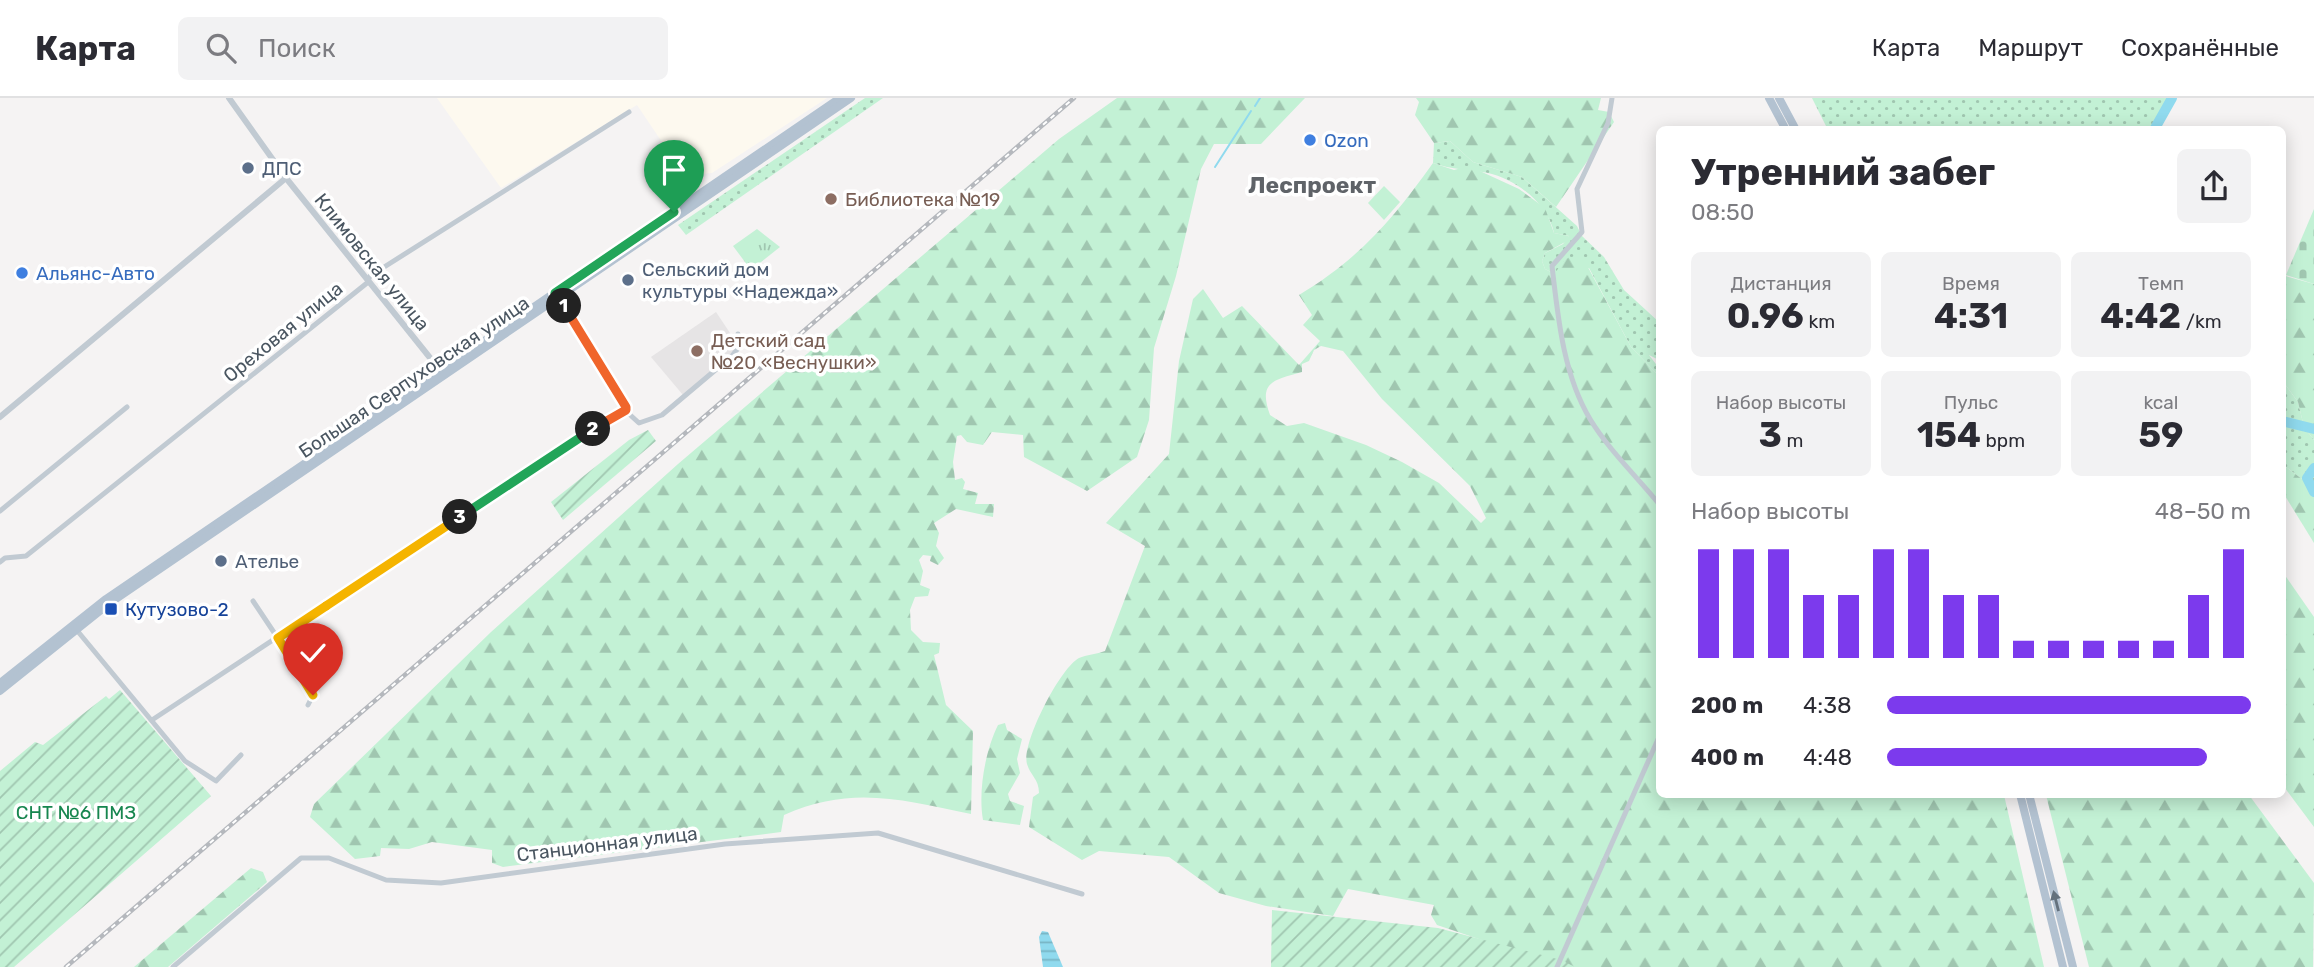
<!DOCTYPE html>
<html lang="ru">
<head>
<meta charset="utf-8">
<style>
	body { margin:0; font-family:Rubik,sans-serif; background:#f2f2f3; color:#2b2b33; height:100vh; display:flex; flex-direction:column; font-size:26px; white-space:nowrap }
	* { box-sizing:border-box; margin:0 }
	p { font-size:23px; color:#7c7c81 }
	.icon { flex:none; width:38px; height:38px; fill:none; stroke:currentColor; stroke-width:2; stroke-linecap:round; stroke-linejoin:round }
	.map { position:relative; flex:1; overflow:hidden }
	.sheet { position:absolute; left:1656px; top:28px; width:630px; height:672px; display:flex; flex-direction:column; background:#fff; border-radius:10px; box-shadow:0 4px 18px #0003 }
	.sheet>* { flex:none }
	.pin { position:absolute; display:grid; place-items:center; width:60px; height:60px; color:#fff; margin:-72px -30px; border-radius:50% 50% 50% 0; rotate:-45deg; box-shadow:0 0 7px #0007 }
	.pin .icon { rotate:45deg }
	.km { position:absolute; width:35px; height:35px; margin:-18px; border-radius:50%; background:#222; color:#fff; font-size:19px; line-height:35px; text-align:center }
	.round { display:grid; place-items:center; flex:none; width:74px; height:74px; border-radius:10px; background:#f2f2f3 }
	.headline { display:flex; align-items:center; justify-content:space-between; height:119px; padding:0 35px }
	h1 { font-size:38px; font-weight:700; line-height:52px }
	.figures { display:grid; grid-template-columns:repeat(3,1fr); gap:10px; height:119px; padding:7px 35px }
	.figures div { display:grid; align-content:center; border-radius:10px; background:#f2f2f3; text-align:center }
	.figures b { font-size:35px; font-weight:700 }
	.figures small { font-size:19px; font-weight:400 }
	.figures p { font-size:19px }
	.chart { height:196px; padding:14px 35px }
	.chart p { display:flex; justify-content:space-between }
	.chart svg { width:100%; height:126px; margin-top:7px; stroke:#7c3aed; stroke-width:6 }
	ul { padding:0 35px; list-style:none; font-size:23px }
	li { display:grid; grid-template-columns:112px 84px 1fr; align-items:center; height:52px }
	li i { height:18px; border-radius:9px; background:#7c3aed }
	header { display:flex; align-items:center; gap:42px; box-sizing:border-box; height:98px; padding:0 35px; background:#fff; border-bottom:2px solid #e1e1e2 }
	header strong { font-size:33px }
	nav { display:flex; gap:38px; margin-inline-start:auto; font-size:24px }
	.search { width:490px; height:63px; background:#f2f2f3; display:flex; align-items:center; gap:18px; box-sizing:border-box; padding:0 24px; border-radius:10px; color:#7c7c81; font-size:26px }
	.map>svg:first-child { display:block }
</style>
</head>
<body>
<header>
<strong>Карта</strong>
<div class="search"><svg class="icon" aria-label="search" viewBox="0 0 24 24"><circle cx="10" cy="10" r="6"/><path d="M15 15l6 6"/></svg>Поиск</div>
<nav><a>Карта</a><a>Маршрут</a><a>Сохранённые</a></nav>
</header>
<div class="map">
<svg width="2314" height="869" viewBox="0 0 2314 869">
	<defs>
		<pattern id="grass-dots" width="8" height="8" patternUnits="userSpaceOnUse" patternTransform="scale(1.75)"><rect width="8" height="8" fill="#c3f1d5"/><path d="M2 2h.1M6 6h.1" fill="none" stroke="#a0c6b0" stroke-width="1.8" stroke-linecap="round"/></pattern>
		<pattern id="forest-firs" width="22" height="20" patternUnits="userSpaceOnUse" patternTransform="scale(1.75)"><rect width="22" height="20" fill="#c3f1d5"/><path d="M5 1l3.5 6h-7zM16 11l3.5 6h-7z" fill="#a0c6b0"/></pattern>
		<pattern id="cemetery-stones" width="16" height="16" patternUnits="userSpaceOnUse" patternTransform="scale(1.75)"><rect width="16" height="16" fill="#c3f1d5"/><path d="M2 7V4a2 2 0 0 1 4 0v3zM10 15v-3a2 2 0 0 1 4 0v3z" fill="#a0c6b0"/></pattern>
		<pattern id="park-tufts" width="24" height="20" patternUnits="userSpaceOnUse" patternTransform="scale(1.75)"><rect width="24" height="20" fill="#c3f1d5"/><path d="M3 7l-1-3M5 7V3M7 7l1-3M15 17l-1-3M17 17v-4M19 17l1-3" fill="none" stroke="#a0c6b0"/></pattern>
		<pattern id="garden-furrows" width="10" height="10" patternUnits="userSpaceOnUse" patternTransform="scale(1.75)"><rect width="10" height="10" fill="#c3f1d5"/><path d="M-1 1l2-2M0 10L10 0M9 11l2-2" fill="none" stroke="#a0c6b0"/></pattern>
		<pattern id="water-rules" width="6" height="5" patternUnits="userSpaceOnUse" patternTransform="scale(1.75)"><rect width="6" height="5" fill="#90daee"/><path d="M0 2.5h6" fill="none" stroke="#78b4c4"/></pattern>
	</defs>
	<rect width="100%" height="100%" fill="#f5f3f3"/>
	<path fill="#fdf9ef" d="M437,0H827L712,75L702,76L689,84L637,7L501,90Z"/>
	<path fill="#e6e4e5" d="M716,214L738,247L729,259L683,297L651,259Z"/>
	<g fill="url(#grass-dots)">
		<path d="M865,0H883L686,137L678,127Z"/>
		<path d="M1812,0H2172L2154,31L1828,32Z"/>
		<path d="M1450,43L1473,64L1522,79L1577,128L1582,138L1604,159L1624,192L1659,224V262L1649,257L1659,270V278L1631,249L1589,170L1555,176L1545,171L1542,163L1545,155L1563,146L1569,138L1554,135C1548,106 1516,81 1488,75C1469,71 1452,72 1433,65L1434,45Z"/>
		<path d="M2282,282L2298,304L2304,329L2314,342V390L2282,366Z"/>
	</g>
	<g fill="url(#forest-firs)" fill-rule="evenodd">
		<path d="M1117,0H1305L1261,46H1214L1201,71L1176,178L1154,250L1149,322L1137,359L1087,393L1024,359L1023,337L992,334L983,347L967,344L961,337L957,338L953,364L955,382L962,380L965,384L963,391L978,395L975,406H994L993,419L956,411L934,425L939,435L936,448L944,460L938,467L930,463L931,458L923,457L919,462L923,473L920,487L930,491L928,498L915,499L910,512L911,532L923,544L940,545L939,555L934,557L946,607L973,633L971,716C902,702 852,687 784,717L781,734L503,769L492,765V752L432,744L409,751L381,750L380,758L355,761L310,719L314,706L491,534L678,366L1059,41Z"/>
		<path d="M1416,0H1601L1598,12L1609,14L1614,24L1556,109L1522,79L1473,64L1450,43L1434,45L1415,17L1419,4Z"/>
		<path d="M1433,65L1454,72L1469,68L1519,91L1545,110L1554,135L1569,138L1567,143L1545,155L1542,163L1545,171L1555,176C1563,162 1566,156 1583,160L1631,249L1659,278V696L2004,697L2044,869H1563L1437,827L1431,817L1434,807L1348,791L1333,818L1266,808L1219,795L1169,759L1099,753L1082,762L1029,729L1033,699L1039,695C1039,681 1030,677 1027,666C1021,646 1060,570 1079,560C1086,557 1097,556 1105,553L1145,448L1106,425L1169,356L1179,263L1193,201L1203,191L1223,220L1242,208L1299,267L1320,243L1303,227L1312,217L1299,197C1359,161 1393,121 1433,65ZM1321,248L1343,253L1382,301L1470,388L1486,420L1481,425L1439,385L1402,364L1366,347L1304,325L1287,328L1270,317C1258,284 1273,282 1302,274V266L1309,263L1314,252Z"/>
		<path d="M2282,177L2314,186V342L2304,329L2298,304L2282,282Z"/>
		<path d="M2282,366L2314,390V445L2282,393Z"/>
		<path d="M2282,473L2314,519V729L2282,686Z"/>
		<path d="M1005,625L1007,632L1022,641L1017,661L1020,675L1008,696L1010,703L1024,708L1020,727L983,722C978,694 985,653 998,627Z"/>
		<path d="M2046,697H2249L2314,785L2313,869H2089Z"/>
		<path d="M251,770L263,774L267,784L168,869H134Z"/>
	</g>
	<path fill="url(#cemetery-stones)" d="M2314,111V186L2286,177Z"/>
	<path fill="url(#park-tufts)" d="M757,131L780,149L751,172L733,148Z"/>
	<g fill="url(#garden-furrows)">
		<path d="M648,332L656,343L563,422L551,404L629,342Z"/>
		<path d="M120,592L211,698L14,869H0V673L35,644L43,647L106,598L109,601Z"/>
		<path d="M1272,812L1438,830L1561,862L1575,869H1271Z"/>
	</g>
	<path fill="#c3f1d5" d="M1384,88L1400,104L1384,122L1368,105Z"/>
	<path fill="url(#water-rules)" d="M1042,833L1048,834L1063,869H1043L1039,839Z"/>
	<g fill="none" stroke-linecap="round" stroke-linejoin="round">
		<g stroke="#90daee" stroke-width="2">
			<path d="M1255,8L1260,0"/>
			<path d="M1215,69L1251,13"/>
		</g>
		<g stroke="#90daee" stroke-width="10">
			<path d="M2154,32L2172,0"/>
			<path d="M2282,323L2314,331"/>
			<path d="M2314,370L2307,380L2314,394"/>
		</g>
		<g stroke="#c1cad2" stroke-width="5">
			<path d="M1612,0L1608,25L1577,91L1582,134L1552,168C1558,219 1563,276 1590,321C1608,351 1637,379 1659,406"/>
			<path d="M557,197L628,315L639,325L662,317L732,258L739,249L738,236"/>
			<path d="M0,413L127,309"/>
			<path d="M0,464L5,460L26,458L367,185L370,178L629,14"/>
			<path d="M253,503L311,590L313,597L308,607"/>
			<path d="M75,530L185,663L216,683L241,657"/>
			<path d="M152,622L598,327L626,312"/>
			<path d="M173,869L301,760H329L386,782L441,785L725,746L878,735L1082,796"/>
			<path d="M1557,869L1659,639"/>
		</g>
		<g stroke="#c1cad2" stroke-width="6">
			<path d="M229,0L286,80L443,276"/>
			<path d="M0,319L286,80"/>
		</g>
		<g stroke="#b3c2d1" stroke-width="8">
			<path d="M1769,0L1786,32"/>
			<path d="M1779,0L1796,32"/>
			<path d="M0,585L106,501L840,0"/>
			<path d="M0,593L110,505L851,0"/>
			<path d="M2020,696L2063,869"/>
			<path d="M2029,696L2073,869"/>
		</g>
		<defs>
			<path id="rail" d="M66,869L1074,0"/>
		</defs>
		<use href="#rail" stroke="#b5b8bd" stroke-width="4.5"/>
		<use href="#rail" stroke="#fff" stroke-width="2" stroke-dasharray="5" stroke-linecap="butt"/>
	</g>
	<defs><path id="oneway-solid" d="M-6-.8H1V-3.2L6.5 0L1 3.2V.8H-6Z" transform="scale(1.75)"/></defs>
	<use fill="#64717d" href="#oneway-solid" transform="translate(2056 803) rotate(-104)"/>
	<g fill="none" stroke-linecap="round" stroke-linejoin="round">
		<defs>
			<path id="split-1" d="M564,208L555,195L674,114"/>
			<path id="split-2" d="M564,208L626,309V312L593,331"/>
			<path id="split-3" d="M460,419L593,331"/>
			<path id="split-4" d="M326,508L460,419"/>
			<path id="split-5" d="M313,597L278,540L326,508"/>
		</defs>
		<use href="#split-1" stroke="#fff" stroke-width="14"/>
		<use href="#split-2" stroke="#fff" stroke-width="14"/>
		<use href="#split-3" stroke="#fff" stroke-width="14"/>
		<use href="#split-4" stroke="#fff" stroke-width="14"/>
		<use href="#split-5" stroke="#fff" stroke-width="14"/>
		<use href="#split-1" stroke="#22a559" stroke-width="9"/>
		<use href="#split-2" stroke="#f0652b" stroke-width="9"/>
		<use href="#split-3" stroke="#22a559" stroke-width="9"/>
		<use href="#split-4" stroke="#f5b400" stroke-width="9"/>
		<use href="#split-5" stroke="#f5b400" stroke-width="9"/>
	</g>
	<g fill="#3f7fe0" stroke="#fff" stroke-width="2.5">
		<circle cx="1310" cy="42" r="7"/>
		<circle cx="22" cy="175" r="7"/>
	</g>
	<g fill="#5c6f8a" stroke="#fff" stroke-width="2.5">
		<circle cx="248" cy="70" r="7"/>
		<circle cx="628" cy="182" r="7"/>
		<circle cx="221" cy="463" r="7"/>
	</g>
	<g fill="#8d6e63" stroke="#fff" stroke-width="2.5">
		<circle cx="831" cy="101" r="7"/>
		<circle cx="697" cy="253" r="7"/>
	</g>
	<rect fill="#1a4fb4" stroke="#fff" stroke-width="2.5" x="104" y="504" width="14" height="14" rx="3.5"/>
	<g text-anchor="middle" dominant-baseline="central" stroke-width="7" stroke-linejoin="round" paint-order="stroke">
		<g font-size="19" fill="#366cbe" stroke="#fff" text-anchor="start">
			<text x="1324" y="42">Ozon</text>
			<text x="36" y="175">Альянс-Авто</text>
		</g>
		<g font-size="19" fill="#4e5e75" stroke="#fff" text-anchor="start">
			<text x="262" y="70">ДПС</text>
			<text x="642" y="171">Сельский дом<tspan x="642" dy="22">культуры «Надежда»</tspan></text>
			<text x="235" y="463">Ателье</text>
		</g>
		<g font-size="19" fill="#785e54" stroke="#fff" text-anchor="start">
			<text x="845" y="101">Библиотека №19</text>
			<text x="711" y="242">Детский сад<tspan x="711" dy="22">№20 «Веснушки»</tspan></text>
		</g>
		<g font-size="19" fill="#4a5661" stroke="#fff">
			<text transform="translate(372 164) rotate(51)">Климовская улица</text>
			<text transform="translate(283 234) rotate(-39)">Ореховая улица</text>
			<text transform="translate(414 279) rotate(-34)">Большая Серпуховская улица</text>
			<text transform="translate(607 746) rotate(-7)">Станционная улица</text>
		</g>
		<g font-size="19" fill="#164399" stroke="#fff" text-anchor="start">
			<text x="125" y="511">Кутузово-2</text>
		</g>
		<g font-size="19" fill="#17864f" stroke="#fff">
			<text x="76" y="714">СНТ №6 ПМЗ</text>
		</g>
		<g font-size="23" font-weight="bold" fill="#5f6368" stroke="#fff">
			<text x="1312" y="87">Леспроект</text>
		</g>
	</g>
</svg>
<div class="pin" style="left:674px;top:114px;background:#1e9e55"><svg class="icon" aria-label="arrive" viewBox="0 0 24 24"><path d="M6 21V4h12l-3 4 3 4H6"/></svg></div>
<div class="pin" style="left:313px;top:597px;background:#d93025"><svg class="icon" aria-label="check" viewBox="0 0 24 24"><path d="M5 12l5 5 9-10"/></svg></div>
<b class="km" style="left:564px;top:208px">1</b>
<b class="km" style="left:593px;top:331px">2</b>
<b class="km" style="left:460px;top:419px">3</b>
<section class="sheet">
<div class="headline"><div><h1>Утренний забег</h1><p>08:50</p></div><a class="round"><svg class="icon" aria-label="share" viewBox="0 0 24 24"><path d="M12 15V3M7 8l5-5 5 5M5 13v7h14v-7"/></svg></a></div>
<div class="figures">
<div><p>Дистанция</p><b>0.96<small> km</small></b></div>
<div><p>Время</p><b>4:31</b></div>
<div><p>Темп</p><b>4:42<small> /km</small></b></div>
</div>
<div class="figures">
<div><p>Набор высоты</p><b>3<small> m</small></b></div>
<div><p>Пульс</p><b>154<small> bpm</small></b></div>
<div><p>kcal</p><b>59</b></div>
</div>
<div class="chart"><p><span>Набор высоты</span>48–50 m</p>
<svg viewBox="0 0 160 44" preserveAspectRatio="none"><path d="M5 44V6M15 44V6M25 44V6M35 44V22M45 44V22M55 44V6M65 44V6M75 44V22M85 44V22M95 44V38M105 44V38M115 44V38M125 44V38M135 44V38M145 44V22M155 44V6"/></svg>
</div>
<ul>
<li><b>200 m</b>4:38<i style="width:100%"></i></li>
<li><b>400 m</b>4:48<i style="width:88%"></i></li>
</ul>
</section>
</div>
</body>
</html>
